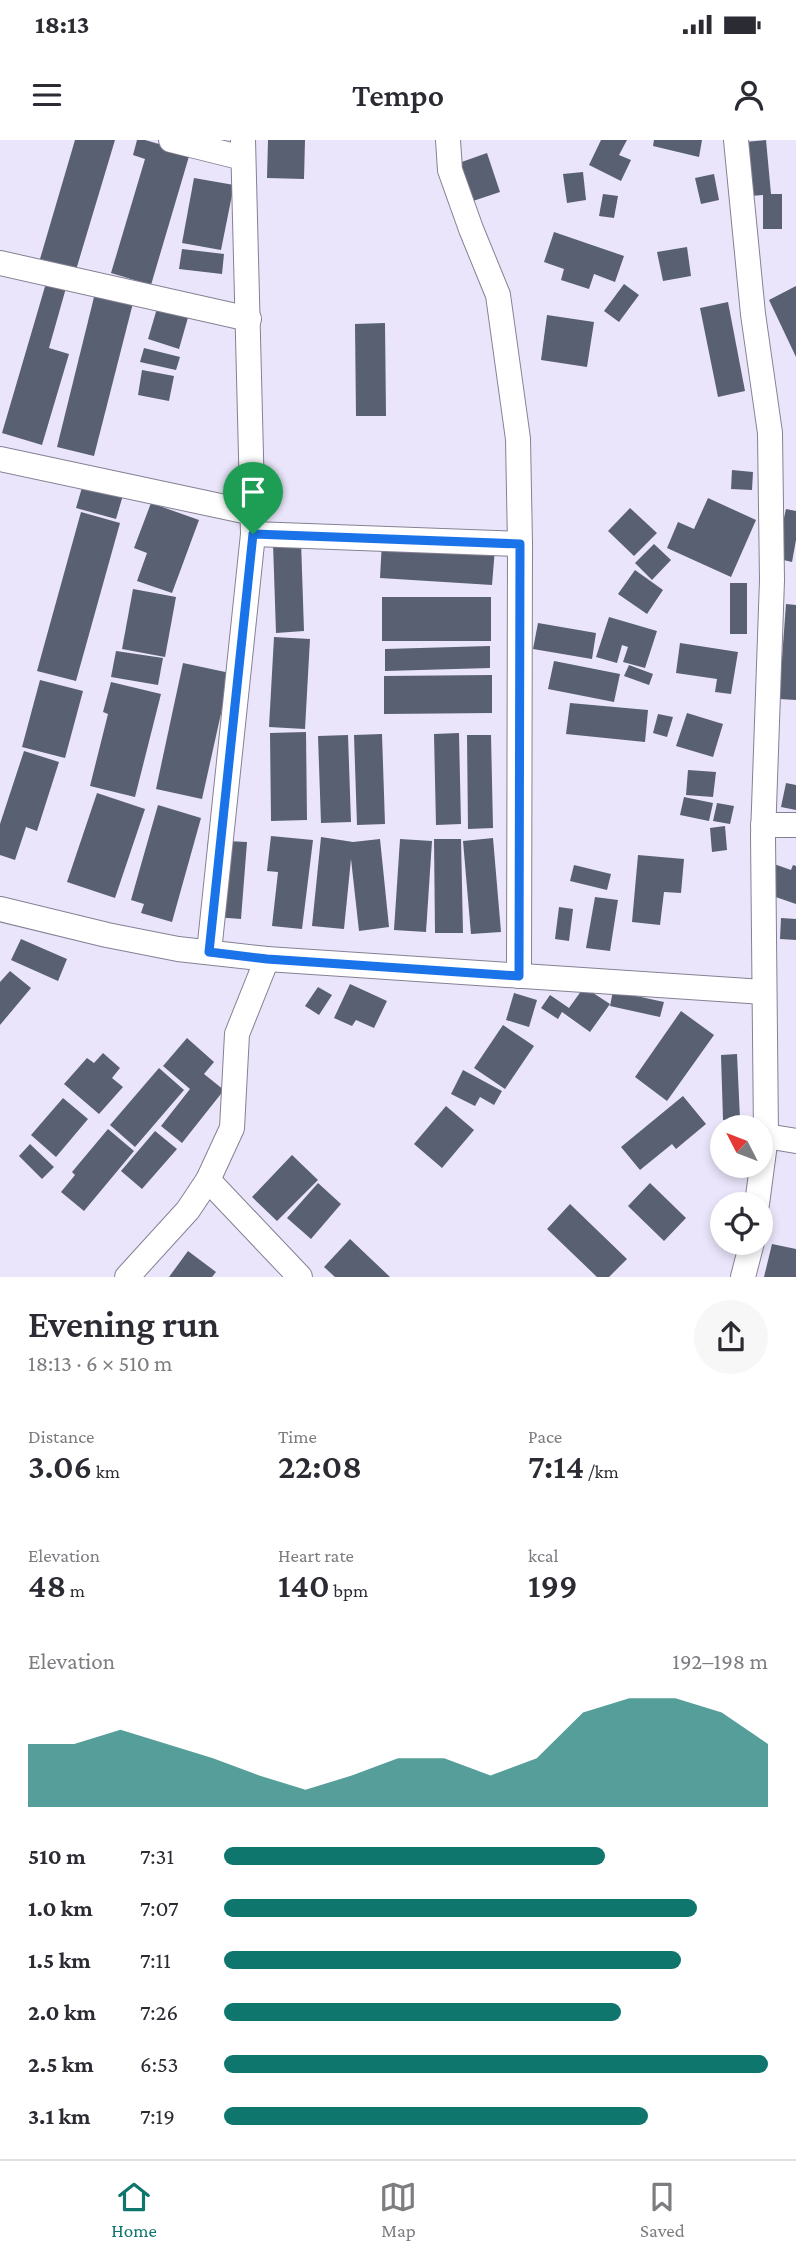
<!DOCTYPE html>
<html lang="en">
<head>
<meta charset="utf-8">
<style>
	body { margin:0; font-family:"Crimson Pro",serif; background:#f7f7f7; color:#2b2b33; height:100vh; display:flex; flex-direction:column; font-size:26px; white-space:nowrap }
	* { box-sizing:border-box; margin:0 }
	p { font-size:23px; color:#7c7c81 }
	.icon { flex:none; width:38px; height:38px; fill:none; stroke:currentColor; stroke-width:2; stroke-linecap:round; stroke-linejoin:round }
	.map { position:relative; height:1137px; overflow:hidden }
	.panel { display:flex; flex-direction:column; background:#fff; flex:1 }
	.panel>* { flex:none }
	.needle { width:46px; rotate:312deg }
	.fabs { position:absolute; left:710px; top:975px; display:grid; gap:14px }
	.fabs a { display:grid; place-items:center; width:63px; height:63px; border-radius:50%; background:#fff; box-shadow:0 4px 10px #0003; font-size:35px }
	.pin { position:absolute; display:grid; place-items:center; width:60px; height:60px; color:#fff; margin:-72px -30px; border-radius:50% 50% 50% 0; rotate:-45deg; box-shadow:0 0 7px #0007 }
	.pin .icon { rotate:45deg }
	.round { display:grid; place-items:center; flex:none; width:74px; height:74px; border-radius:37px; background:#f7f7f7 }
	.summary { display:flex; align-items:center; justify-content:space-between; height:119px; padding:0 28px }
	h1 { font-size:38px; font-weight:600; line-height:52px }
	.metrics { display:grid; grid-template-columns:repeat(3,1fr); gap:10px; height:119px; padding:7px 28px }
	.metrics div { display:grid; align-content:center }
	.metrics b { font-size:35px; font-weight:600 }
	.metrics small { font-size:19px; font-weight:400 }
	.metrics p { font-size:19px }
	.chart { height:196px; padding:14px 28px }
	.chart p { display:flex; justify-content:space-between }
	.chart svg { width:100%; height:126px; margin-top:7px; fill:#0f766e; opacity:.7 }
	ul { padding:0 28px; list-style:none; font-size:23px }
	li { display:grid; grid-template-columns:112px 84px 1fr; align-items:center; height:52px }
	li i { height:18px; border-radius:9px; background:#0f766e }
	.status { display:flex; justify-content:space-between; align-items:center; height:49px; padding:0 35px; background:#fff; direction:ltr }
	.status svg { height:19px; fill:currentColor }
	header { display:flex; justify-content:space-between; align-items:center; height:91px; padding:0 28px; background:#fff; font-size:32px; font-weight:600 }
	.tab-bar { display:flex; justify-content:space-around; align-items:center; height:98px; border-top:2px solid #e1e1e2; background:#fff; font-size:19px; color:#7c7c81 }
	.tab-bar a { display:grid; justify-items:center; gap:4px }
	.tab-bar .active { color:#0f766e }
	.map>svg:first-child { display:block }
</style>
</head>
<body>
<div class="status"><b>18:13</b><svg viewBox="0 0 49 12"><path d="M0 12V9h3v3zM5 12V6h3v6zM10 12V3h3v9zM15 12V0h3v12zM26 1h20v11H26zM47 4h2v5h-2z"/></svg></div>
<header><svg class="icon" aria-label="menu" viewBox="0 0 24 24"><path d="M4 6h16M4 12h16M4 18h16"/></svg>Tempo<svg class="icon" aria-label="person" viewBox="0 0 24 24"><circle cx="12" cy="8" r="4"/><path d="M4 21q1-7 8-7t8 7"/></svg></header>
<div class="map">
<svg width="796" height="1137" viewBox="0 0 796 1137">
	<rect width="100%" height="100%" fill="#eae5fa"/>
	<g fill="#586071">
		<path d="M75,0H115L76,130L40,119Z"/>
		<path d="M137,0H145L190,13L151,145L111,133L145,19L133,15Z"/>
		<path d="M268,0H305L304,39L267,38Z"/>
		<path d="M601,0H627L619,15L631,20L621,41L589,25Z"/>
		<path d="M654,0H702L699,17L653,6Z"/>
		<path d="M766,0L771,54H782V89H763V55L750,56L745,2Z"/>
		<path d="M487,13L500,52L470,62L456,24Z"/>
		<path d="M583,32L586,60L567,63L563,34Z"/>
		<path d="M714,34L719,60L701,64L695,38Z"/>
		<path d="M194,38L234,45L221,110L182,103Z"/>
		<path d="M603,54L618,56L614,78L599,76Z"/>
		<path d="M554,92L624,116L615,142L594,134L589,149L561,140L564,129L544,122Z"/>
		<path d="M687,107L691,136L663,141L657,112Z"/>
		<path d="M182,109L224,114L222,134L179,129Z"/>
		<path d="M46,143L66,148L49,208L69,214L42,305L2,293Z"/>
		<path d="M624,144L639,155L619,182L604,171Z"/>
		<path d="M796,146V217L769,160Z"/>
		<path d="M95,153L133,163L94,316L57,307Z"/>
		<path d="M728,162L745,251L718,257L700,168Z"/>
		<path d="M158,165L189,174L179,209L148,199Z"/>
		<path d="M547,175L594,182L587,227L541,220Z"/>
		<path d="M385,183L386,276H356L355,184Z"/>
		<path d="M144,208L180,217L176,230L140,222Z"/>
		<path d="M142,230L174,236L169,261L138,255Z"/>
		<path d="M732,330L753,332L752,350L731,349Z"/>
		<path d="M83,344L123,355L116,379L76,368Z"/>
		<path d="M708,358L756,380L731,437L667,408L678,382L694,389Z"/>
		<path d="M151,363L199,380L172,453L137,441L147,413L134,408Z"/>
		<path d="M630,368L657,393L634,416L608,391Z"/>
		<path d="M786,369L796,371V400L792,422L775,418Z"/>
		<path d="M81,372L120,383L76,541L37,531Z"/>
		<path d="M301,401L304,491L276,493L273,403Z"/>
		<path d="M382,401L495,408L492,445L380,438Z"/>
		<path d="M654,404L671,420L652,440L635,423Z"/>
		<path d="M635,430L663,450L647,474L618,454Z"/>
		<rect x="730" y="443" width="17" height="51"/>
		<path d="M133,449L176,457L165,517L122,509Z"/>
		<rect x="382" y="457" width="109" height="44"/>
		<path d="M786,464L796,465V560L779,559Z"/>
		<path d="M609,477L657,491L645,528L623,522L628,507L622,505L617,523L596,517Z"/>
		<path d="M538,483L596,493L592,519L533,509Z"/>
		<path d="M274,497L310,499L305,589L269,587Z"/>
		<path d="M680,503L738,512L731,554L715,552L717,539L676,533Z"/>
		<path d="M490,506V528L385,531V509Z"/>
		<path d="M116,511L163,518L158,545L111,537Z"/>
		<path d="M554,521L620,534L614,562L548,549Z"/>
		<path d="M183,523L230,533L202,659L156,649Z"/>
		<path d="M629,525L653,534L649,545L624,536Z"/>
		<path d="M492,535V573L384,574V536Z"/>
		<path d="M40,540L83,551L65,618L22,607Z"/>
		<path d="M111,542L161,554L135,657L90,646L108,574L103,572Z"/>
		<path d="M570,563L648,570L645,602L566,594Z"/>
		<path d="M687,573L723,584L713,617L676,606Z"/>
		<path d="M658,574L673,577L667,597L653,593Z"/>
		<path d="M306,592L307,680L271,681L270,593Z"/>
		<path d="M459,593L461,684L436,685L434,594Z"/>
		<path d="M382,594L385,684L357,685L354,595Z"/>
		<path d="M348,595L351,682L321,683L318,596Z"/>
		<path d="M467,595H491L493,688L468,689Z"/>
		<path d="M24,611L59,622L37,691L26,687L15,720L0,715V684Z"/>
		<path d="M688,630L716,632L713,657L686,655Z"/>
		<path d="M786,643L796,645V670L781,667Z"/>
		<path d="M97,653L145,669L115,758L67,742Z"/>
		<path d="M684,657L713,663L709,681L680,675Z"/>
		<path d="M717,663L734,666L730,684L713,681Z"/>
		<path d="M158,665L201,678L172,782L141,773L144,764L131,760Z"/>
		<path d="M725,686L727,710L712,712L710,688Z"/>
		<path d="M271,696L313,700L302,789L272,786L278,732L267,731Z"/>
		<path d="M321,697L353,702L380,699L389,787L359,791L351,719L344,789L312,786Z"/>
		<path d="M493,698L501,792L471,794L463,701Z"/>
		<path d="M400,699L432,701L426,792L394,790Z"/>
		<path d="M434,699H461L463,793H435Z"/>
		<path d="M208,700L247,702L241,779L202,776Z"/>
		<path d="M638,715L684,719L681,753L664,752L660,785L632,782Z"/>
		<path d="M774,724L791,730L793,725L796,726V764L764,753Z"/>
		<path d="M574,725L611,734L607,750L570,741Z"/>
		<path d="M595,757L618,760L610,811L586,808Z"/>
		<path d="M559,767L573,769L569,801L555,799Z"/>
		<path d="M781,778L796,779V800L780,799Z"/>
		<path d="M21,799L67,819L58,841L11,820Z"/>
		<path d="M10,831L31,848L0,885V842Z"/>
		<path d="M350,844L387,861L374,888L356,880L352,886L334,878Z"/>
		<path d="M318,847L332,855L319,875L305,866Z"/>
		<path d="M584,847L610,864L590,892L562,872L558,879L541,868L550,855L569,868Z"/>
		<path d="M613,851L664,862L660,877L610,866Z"/>
		<path d="M514,853L537,860L529,887L506,880Z"/>
		<path d="M681,871L714,895L667,961L635,937Z"/>
		<path d="M503,885L534,906L505,949L474,928Z"/>
		<path d="M187,898L214,922L204,934L224,950L182,1003L161,986L190,949L163,926Z"/>
		<path d="M103,913L120,928L112,938L123,947L99,974L64,944L87,918L94,923Z"/>
		<path d="M737,914L740,979L723,980L721,915Z"/>
		<path d="M159,928L184,950L135,1007L110,985Z"/>
		<path d="M463,930L502,951L494,965L480,957L475,966L451,954Z"/>
		<path d="M683,956L706,984L676,1009L672,1004L640,1030L621,1007Z"/>
		<path d="M63,958L88,979L56,1017L31,995Z"/>
		<path d="M446,966L474,990L442,1028L414,1004Z"/>
		<path d="M108,989L134,1011L84,1071L61,1052L75,1035L72,1032Z"/>
		<path d="M155,991L177,1009L142,1049L121,1031Z"/>
		<path d="M30,1004L54,1027L42,1039L19,1016Z"/>
		<path d="M292,1015L318,1040L277,1081L252,1057Z"/>
		<path d="M318,1043L341,1064L311,1099L287,1078Z"/>
		<path d="M650,1043L686,1078L664,1101L628,1066Z"/>
		<path d="M570,1064L627,1119L609,1137H597L547,1089Z"/>
		<path d="M350,1099L390,1137H335L324,1127Z"/>
		<path d="M772,1104L796,1109V1137H764Z"/>
		<path d="M188,1111L216,1132L212,1137H169Z"/>
	</g>
	<g fill="none" stroke-linecap="round" stroke-linejoin="round">
		<defs>
			<g id="minor">
				<path d="M171,0L243,18"/>
				<path d="M448,0L450,30L471,89L498,155L518,299L520,404L519,836"/>
				<path d="M736,0L753,174L770,293L772,440L763,696L766,996L757,1064"/>
				<path d="M0,123L249,179"/>
				<path d="M0,319L253,373"/>
				<path d="M253,394L520,404"/>
				<path d="M763,685H796"/>
				<path d="M0,769L107,795L178,809L267,819L764,852"/>
				<path d="M209,812L253,394L243,0"/>
				<path d="M766,996L796,1001"/>
				<path d="M208,1040L300,1137"/>
				<path d="M127,1137L188,1070L208,1040L232,988L237,894L267,819"/>
				<path d="M743,1137L752,1102"/>
			</g>
		</defs>
		<use href="#minor" stroke="#858194" stroke-width="26"/>
		<use href="#minor" stroke="#fff" stroke-width="24"/>
	</g>
	<g fill="none" stroke-linecap="round" stroke-linejoin="round">
		<defs>
			<path id="route" d="M253,394L520,404L519,836L267,819L209,812Z"/>
		</defs>
		<use href="#route" stroke="#fff" stroke-width="14"/>
		<use href="#route" stroke="#1a73e8" stroke-width="9"/>
	</g>
</svg>
<div class="fabs">
<a><svg class="needle" viewBox="-14 -14 28 28"><path d="M0-13l5 13h-10z" fill="#e53935"/><path d="M0 13l5-13h-10z" fill="#7c7c81"/></svg></a>
<a><svg class="icon" aria-label="locate" viewBox="0 0 24 24"><circle cx="12" cy="12" r="6"/><path d="M12 2v4M12 18v4M2 12h4M18 12h4"/></svg></a>
</div>
<div class="pin" style="left:253px;top:394px;background:#1e9e55"><svg class="icon" aria-label="arrive" viewBox="0 0 24 24"><path d="M6 21V4h12l-3 4 3 4H6"/></svg></div>
</div>
<section class="panel">
<div class="summary"><div><h1>Evening run</h1><p>18:13 · 6 × 510 m</p></div><a class="round"><svg class="icon" aria-label="share" viewBox="0 0 24 24"><path d="M12 15V3M7 8l5-5 5 5M5 13v7h14v-7"/></svg></a></div>
<div class="metrics">
<div><p>Distance</p><b>3.06<small> km</small></b></div>
<div><p>Time</p><b>22:08</b></div>
<div><p>Pace</p><b>7:14<small> /km</small></b></div>
</div>
<div class="metrics">
<div><p>Elevation</p><b>48<small> m</small></b></div>
<div><p>Heart rate</p><b>140<small> bpm</small></b></div>
<div><p>kcal</p><b>199</b></div>
</div>
<div class="chart"><p><span>Elevation</span>192–198 m</p>
<svg viewBox="0 0 160 44" preserveAspectRatio="none"><path d="M0 44V22L10 22L20 17L30 22L40 27L50 33L60 38L70 33L80 27L90 27L100 33L110 27L120 11L130 6L140 6L150 11L160 22V44z"/></svg>
</div>
<ul>
<li><b>510 m</b>7:31<i style="width:70%"></i></li>
<li><b>1.0 km</b>7:07<i style="width:87%"></i></li>
<li><b>1.5 km</b>7:11<i style="width:84%"></i></li>
<li><b>2.0 km</b>7:26<i style="width:73%"></i></li>
<li><b>2.5 km</b>6:53<i style="width:100%"></i></li>
<li><b>3.1 km</b>7:19<i style="width:78%"></i></li>
</ul>
</section>
<nav class="tab-bar">
<a class="active"><svg class="icon" aria-label="home" viewBox="0 0 24 24"><path d="M3 11l9-7 9 7M6 9v11h12V9"/></svg>Home</a>
<a><svg class="icon" aria-label="map" viewBox="0 0 24 24"><path d="M3 6l6-2 6 2 6-2v14l-6 2-6-2-6 2zM9 4v14M15 6v14"/></svg>Map</a>
<a><svg class="icon" aria-label="saved" viewBox="0 0 24 24"><path d="M7 4h10v16l-5-4-5 4z"/></svg>Saved</a>
</nav>
</body>
</html>
